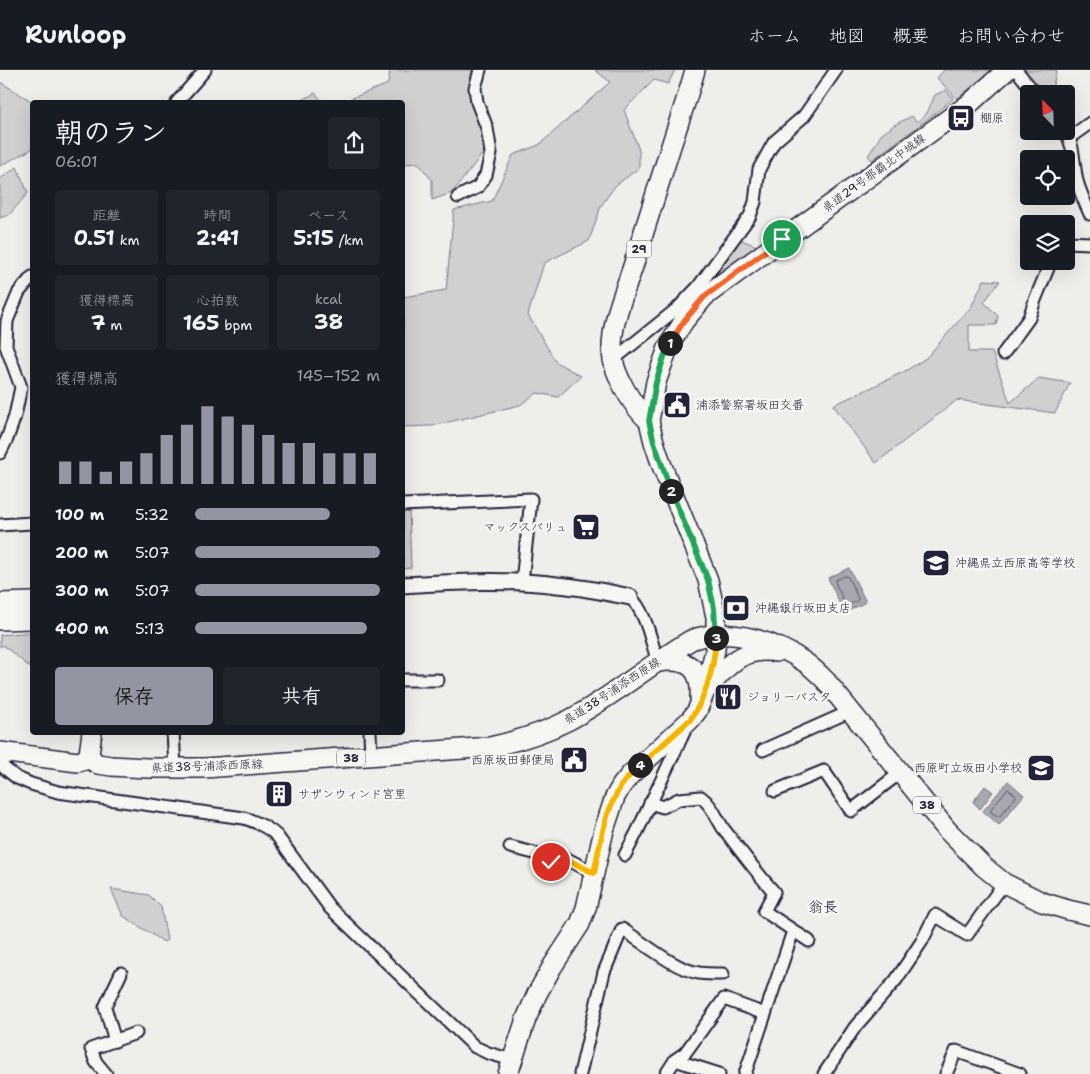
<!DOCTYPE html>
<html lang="ja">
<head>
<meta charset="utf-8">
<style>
	body { margin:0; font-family:"Shantell Sans","Klee One",sans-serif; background:#20242c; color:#f1f3f6; height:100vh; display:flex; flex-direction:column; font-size:19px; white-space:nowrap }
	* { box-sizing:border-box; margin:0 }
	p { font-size:16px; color:#9ea1a6 }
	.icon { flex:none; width:28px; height:28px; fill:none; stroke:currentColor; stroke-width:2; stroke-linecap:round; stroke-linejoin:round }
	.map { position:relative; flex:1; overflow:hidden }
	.drawer { position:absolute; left:30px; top:30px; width:375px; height:635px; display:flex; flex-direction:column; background:#171b24; border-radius:5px; box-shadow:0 5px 20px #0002 }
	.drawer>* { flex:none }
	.needle { width:32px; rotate:337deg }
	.controls { position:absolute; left:1020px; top:15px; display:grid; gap:10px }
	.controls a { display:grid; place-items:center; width:55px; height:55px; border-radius:5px; background:#171b24; box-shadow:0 5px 20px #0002; font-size:25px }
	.pin { position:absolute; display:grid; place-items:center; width:42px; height:42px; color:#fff; margin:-21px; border:2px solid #fff; border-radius:50%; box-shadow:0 1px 5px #0007 }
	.km { position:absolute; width:25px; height:25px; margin:-12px; border-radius:50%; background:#222; color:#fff; font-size:14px; line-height:25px; text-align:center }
	.round { display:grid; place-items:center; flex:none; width:52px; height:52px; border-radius:5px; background:#20242c }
	.summary { display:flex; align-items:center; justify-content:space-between; height:85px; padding:0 25px }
	h1 { font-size:28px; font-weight:700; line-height:38px }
	.metrics { display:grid; grid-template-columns:repeat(3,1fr); gap:8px; height:85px; padding:5px 25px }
	.metrics div { display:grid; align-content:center; border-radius:5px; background:#20242c; text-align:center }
	.metrics b { font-size:21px; font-weight:700 }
	.metrics small { font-size:14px; font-weight:400 }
	.metrics p { font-size:14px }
	.chart { height:140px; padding:10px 25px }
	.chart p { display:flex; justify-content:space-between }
	.chart svg { width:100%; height:90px; margin-top:5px; stroke:#9495a2; stroke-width:6 }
	.cta { display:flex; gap:10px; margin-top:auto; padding:10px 25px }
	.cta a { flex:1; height:58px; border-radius:5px; background:#9495a2; color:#111; font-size:20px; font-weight:700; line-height:58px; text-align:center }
	.cta a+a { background:#20242c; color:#f1f3f6 }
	ul { padding:0 25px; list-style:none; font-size:16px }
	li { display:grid; grid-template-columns:80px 60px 1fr; align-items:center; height:38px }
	li i { height:12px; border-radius:6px; background:#9495a2 }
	header { display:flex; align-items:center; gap:30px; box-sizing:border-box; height:70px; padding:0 25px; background:#171b24; border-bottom:1px solid #363941 }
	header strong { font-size:24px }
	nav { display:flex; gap:28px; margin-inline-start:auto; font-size:18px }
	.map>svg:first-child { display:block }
</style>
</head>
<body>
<header>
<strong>Runloop</strong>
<nav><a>ホーム</a><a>地図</a><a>概要</a><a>お問い合わせ</a></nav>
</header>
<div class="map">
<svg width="1090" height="1004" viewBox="0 0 1090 1004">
	<rect width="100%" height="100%" fill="#eeeeeb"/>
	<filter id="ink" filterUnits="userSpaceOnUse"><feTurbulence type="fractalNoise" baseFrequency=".02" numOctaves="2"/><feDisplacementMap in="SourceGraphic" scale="10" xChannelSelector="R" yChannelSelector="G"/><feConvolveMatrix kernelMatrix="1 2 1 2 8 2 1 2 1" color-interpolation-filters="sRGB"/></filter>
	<g filter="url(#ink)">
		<g fill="#d0d0d1" stroke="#797986">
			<path d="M390,0H472L469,21L484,60V82L452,123L432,130V110L418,93L403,94L402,32H342L388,14Z"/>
			<path d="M595,0H675L668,14L654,10L624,40L639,80V98L615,116L601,136L589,171L544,193L528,245L556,292L581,306L558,327L537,323L520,335L432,356L403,357V227L446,220L454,140L492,131L513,85L539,75L610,12Z"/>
			<path d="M944,0H992L957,29L937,8Z"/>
			<path d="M1024,0H1057L1051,22L1038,18Z"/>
			<path d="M0,12L33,32L32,79L0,96Z"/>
			<path d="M946,20L953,29L921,54L872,90L868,86L881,65L894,55L912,46L917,52L927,43L935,25Z"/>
			<path d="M315,23L323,32H298Z"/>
			<path d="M17,97L28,123L9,145L0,148V109Z"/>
			<path d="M739,169L757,176L705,215Z"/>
			<path d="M984,210L1000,211L984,232L998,246L996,255H969V282H992L1010,333L1039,308L1070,313L1055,343L957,330L876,393L833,335L862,322L907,300L926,288L971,237Z"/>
			<path d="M403,441H409L411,498L403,499Z"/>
			<path d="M32,562V599L3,575L0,577V565Z"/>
			<path d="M111,819L149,825L161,837L167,870L164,872L123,846Z"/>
		</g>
		<g fill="#a7a7af" stroke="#727281">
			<path d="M849,498L866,532L844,543L828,508Z"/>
			<path d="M1008,711L1024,725L999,755L983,741Z"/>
			<path d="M985,716L993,722L980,739L973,732Z"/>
		</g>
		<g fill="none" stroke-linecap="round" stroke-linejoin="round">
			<g stroke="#575769" stroke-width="1">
				<path d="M845,506L848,507L858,528L857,531L848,535L845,534L835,512L836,510Z"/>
				<path d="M1008,719L1015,724L1016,727L1000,746H997L991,742V739Z"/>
			</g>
			<defs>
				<g id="minor">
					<path d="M1016,0L1036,24"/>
					<path d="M177,32L205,0"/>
					<path d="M1065,61C1075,76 1073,94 1077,111C1080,122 1085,133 1090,144"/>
					<path d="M1069,68L1090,53"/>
					<path d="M458,127L478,117L486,105L491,83L487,58L477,32L475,18L480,0"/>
					<path d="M1066,172L1090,173"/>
					<path d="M1003,284L1029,248L1035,230L1051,191"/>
					<path d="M613,290L678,238L698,217L750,146L755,132L759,99L774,72L804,46L836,0"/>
					<path d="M0,383L7,369L15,346L21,317L6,276L7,251L19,222L32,207"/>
					<path d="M402,435L531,429L522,512"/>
					<path d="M0,455L32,453"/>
					<path d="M630,527C646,541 651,572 658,592"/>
					<path d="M402,610H438"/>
					<path d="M173,662L175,698"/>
					<path d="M370,662L371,686"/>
					<path d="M763,680L851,641"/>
					<path d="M2,683L3,697L17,708L31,714L58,722L244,748C257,752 268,757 277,766L330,838L475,977L488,983L512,990"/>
					<path d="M775,721L824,701L851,741L901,702"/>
					<path d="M650,733L663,737L679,729L701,727C712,735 716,747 723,758C740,780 756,802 774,822L764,841L809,871"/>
					<path d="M510,777L534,783L551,792L565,788L594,803"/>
					<path d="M625,785L637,762L685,660"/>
					<path d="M115,971L105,937L121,903"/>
					<path d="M675,990L719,1004"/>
					<path d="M106,1004L96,992L91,979L136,963"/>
					<path d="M580,1004L604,902L622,859C644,873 674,899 699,903C707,904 715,904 723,904"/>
					<path d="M666,1004L675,990L685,983L724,929L765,944"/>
					<path d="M745,1004L793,861"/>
					<path d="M824,1004L855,957L896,910L922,871L935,845L967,865L1004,813"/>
					<path d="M946,1004L956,981L1020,1004"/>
				</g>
				<path id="tertiary" d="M402,515C454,512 506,509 557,515C582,517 606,522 630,527"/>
				<g id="primary">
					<path d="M649,351C633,337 613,304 612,282C611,249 626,220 635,190C647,152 659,114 671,76C679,51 688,26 695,0"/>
					<path d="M0,533L32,532"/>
					<path d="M0,550L32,549"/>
					<path d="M658,592C688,588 702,597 700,629"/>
					<path d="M708,618C727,596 743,576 776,582"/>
					<path d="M0,682L78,692L85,690L89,684"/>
					<path d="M89,684L93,691L98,694L111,696L147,698H205L490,677C517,671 544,663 569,650C612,627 649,595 691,570C727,556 775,571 806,593C813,598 820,605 826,611L947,760L984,797L1004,813L1042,832L1068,840L1090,845"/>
					<path d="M89,684L92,662"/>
					<path d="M508,1004L526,949L537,924L552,897L580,854L586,838L604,760L615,727L622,715L631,704L690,650L697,641L706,619L715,580L716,564V547L708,510L662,396L654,372L649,351L656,312L669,275L684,251L705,226L969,34L1007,0"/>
				</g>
			</defs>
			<use href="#minor" stroke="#22223b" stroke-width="15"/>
			<use href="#tertiary" stroke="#22223b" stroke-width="19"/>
			<use href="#primary" stroke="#22223b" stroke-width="22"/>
			<use href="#minor" stroke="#f6f6f2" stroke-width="11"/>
			<use href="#tertiary" stroke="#f6f6f2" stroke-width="15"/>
			<use href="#primary" stroke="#f6f6f2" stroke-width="19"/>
		</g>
	</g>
	<g fill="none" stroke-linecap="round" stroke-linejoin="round" filter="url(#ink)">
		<defs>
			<path id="split-1" d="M670,273L684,251L705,226L782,169"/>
			<path id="split-2" d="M670,273L664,287L656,312L649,351L654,372L671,421"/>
			<path id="split-3" d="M671,421L708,510L714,538L716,568"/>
			<path id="split-4" d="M640,695L690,650C707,626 714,596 716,568"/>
			<path id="split-5" d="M551,792L564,788L594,803C600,774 605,741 621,716C627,708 633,701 640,695"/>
		</defs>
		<use href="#split-1" stroke="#fff" stroke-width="10"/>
		<use href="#split-2" stroke="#fff" stroke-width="10"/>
		<use href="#split-3" stroke="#fff" stroke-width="10"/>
		<use href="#split-4" stroke="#fff" stroke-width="10"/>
		<use href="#split-5" stroke="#fff" stroke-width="10"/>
		<use href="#split-1" stroke="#f0652b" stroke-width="6"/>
		<use href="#split-2" stroke="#22a559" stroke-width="6"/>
		<use href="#split-3" stroke="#22a559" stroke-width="6"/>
		<use href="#split-4" stroke="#f5b400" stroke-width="6"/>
		<use href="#split-5" stroke="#f5b400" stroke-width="6"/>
	</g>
	<defs>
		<symbol id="bus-square" viewBox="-11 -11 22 22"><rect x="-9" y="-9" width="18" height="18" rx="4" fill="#22223b" stroke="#f6f6f2"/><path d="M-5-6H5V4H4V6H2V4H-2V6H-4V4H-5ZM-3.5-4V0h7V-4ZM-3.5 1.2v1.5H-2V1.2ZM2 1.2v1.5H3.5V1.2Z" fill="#fff"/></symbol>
		<symbol id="civic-square" viewBox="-11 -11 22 22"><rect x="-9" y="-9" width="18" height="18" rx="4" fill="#22223b" stroke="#f6f6f2"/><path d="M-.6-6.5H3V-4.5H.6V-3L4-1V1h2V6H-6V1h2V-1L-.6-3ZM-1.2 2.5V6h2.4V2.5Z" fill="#fff"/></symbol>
		<symbol id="supermarket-square" viewBox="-11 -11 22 22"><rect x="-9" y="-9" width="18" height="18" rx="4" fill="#22223b" stroke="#f6f6f2"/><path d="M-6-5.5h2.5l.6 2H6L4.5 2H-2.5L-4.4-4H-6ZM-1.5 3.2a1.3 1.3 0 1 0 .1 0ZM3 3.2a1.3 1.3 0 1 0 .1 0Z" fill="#fff"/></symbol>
		<symbol id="school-square" viewBox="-11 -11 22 22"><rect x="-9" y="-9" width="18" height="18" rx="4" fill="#22223b" stroke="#f6f6f2"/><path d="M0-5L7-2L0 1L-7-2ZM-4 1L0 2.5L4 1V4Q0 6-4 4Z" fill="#fff"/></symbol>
		<symbol id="bank-square" viewBox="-11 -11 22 22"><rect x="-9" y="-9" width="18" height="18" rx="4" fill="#22223b" stroke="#f6f6f2"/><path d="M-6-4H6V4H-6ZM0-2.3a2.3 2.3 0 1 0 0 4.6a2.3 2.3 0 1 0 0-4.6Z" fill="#fff"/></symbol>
		<symbol id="restaurant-square" viewBox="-11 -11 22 22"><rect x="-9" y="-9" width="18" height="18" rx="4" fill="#22223b" stroke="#f6f6f2"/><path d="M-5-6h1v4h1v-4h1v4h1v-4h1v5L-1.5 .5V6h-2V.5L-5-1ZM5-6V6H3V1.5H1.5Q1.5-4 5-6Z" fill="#fff"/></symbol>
		<symbol id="building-square" viewBox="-11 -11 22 22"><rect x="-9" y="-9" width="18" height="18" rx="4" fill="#22223b" stroke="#f6f6f2"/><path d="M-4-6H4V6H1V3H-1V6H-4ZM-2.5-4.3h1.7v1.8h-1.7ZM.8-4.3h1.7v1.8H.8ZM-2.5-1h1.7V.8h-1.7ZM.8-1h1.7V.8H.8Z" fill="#fff"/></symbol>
	</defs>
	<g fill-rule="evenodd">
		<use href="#bus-square" x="945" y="32" width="32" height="32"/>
		<use href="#civic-square" x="661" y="319" width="32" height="32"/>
		<use href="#supermarket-square" x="570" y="441" width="32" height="32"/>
		<use href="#school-square" x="920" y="477" width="32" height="32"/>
		<use href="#bank-square" x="720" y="522" width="32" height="32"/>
		<use href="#restaurant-square" x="712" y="611" width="32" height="32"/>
		<use href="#civic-square" x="558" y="674" width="32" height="32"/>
		<use href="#school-square" x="1025" y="682" width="32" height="32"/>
		<use href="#building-square" x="263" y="708" width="32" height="32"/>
	</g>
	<g text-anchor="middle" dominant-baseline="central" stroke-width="5" stroke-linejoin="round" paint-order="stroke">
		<g fill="#f6f6f2" stroke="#626272" stroke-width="1">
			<rect x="626.5" y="170.5" width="25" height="17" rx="4"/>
			<rect x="337" y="679.5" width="28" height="17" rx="4"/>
			<rect x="913" y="726.5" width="28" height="17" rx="4"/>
		</g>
		<g font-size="11" font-weight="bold" fill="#22223b">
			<text x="639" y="179">29</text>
			<text x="351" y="688">38</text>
			<text x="927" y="735">38</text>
		</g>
		<g font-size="12" fill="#22223b" stroke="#f6f6f2" text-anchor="start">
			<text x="980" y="48">棚原</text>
			<text x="696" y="335">浦添警察署坂田交番</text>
			<text x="567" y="457" text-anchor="end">マックスバリュ</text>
			<text x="955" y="493">沖縄県立西原高等学校</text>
			<text x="755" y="538">沖縄銀行坂田支店</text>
			<text x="747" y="627">ジョリーパスタ</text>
			<text x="555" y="690" text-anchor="end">西原坂田郵便局</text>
			<text x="1022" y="698" text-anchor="end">西原町立坂田小学校</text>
			<text x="298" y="724">サザンウィンド宮里</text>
		</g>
		<g font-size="12" fill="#22223b" stroke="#f6f6f2">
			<text transform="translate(874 103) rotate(-36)">県道29号那覇北中城線</text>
			<text transform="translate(612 621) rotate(-33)">県道38号浦添西原線</text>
			<text transform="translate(207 696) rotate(-2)">県道38号浦添西原線</text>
		</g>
		<g font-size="15" fill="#22223b" stroke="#f6f6f2">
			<text x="823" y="837">翁長</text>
		</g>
	</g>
</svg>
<div class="controls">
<a><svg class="needle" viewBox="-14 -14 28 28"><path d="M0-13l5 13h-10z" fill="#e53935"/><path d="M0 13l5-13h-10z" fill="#9ea1a6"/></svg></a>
<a><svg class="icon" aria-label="locate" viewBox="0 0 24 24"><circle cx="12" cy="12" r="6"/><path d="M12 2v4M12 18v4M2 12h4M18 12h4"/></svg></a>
<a><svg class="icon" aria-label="layers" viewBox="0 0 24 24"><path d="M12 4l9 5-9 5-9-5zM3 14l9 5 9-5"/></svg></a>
</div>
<div class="pin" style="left:782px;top:169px;background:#1e9e55"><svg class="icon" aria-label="arrive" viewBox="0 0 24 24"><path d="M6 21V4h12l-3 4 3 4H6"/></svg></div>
<div class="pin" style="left:551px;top:792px;background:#d93025"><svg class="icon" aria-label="check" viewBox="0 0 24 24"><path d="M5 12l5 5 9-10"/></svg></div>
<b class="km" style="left:670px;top:273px">1</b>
<b class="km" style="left:671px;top:421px">2</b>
<b class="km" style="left:716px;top:568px">3</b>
<b class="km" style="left:640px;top:695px">4</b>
<section class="drawer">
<div class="summary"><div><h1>朝のラン</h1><p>06:01</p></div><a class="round"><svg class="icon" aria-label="share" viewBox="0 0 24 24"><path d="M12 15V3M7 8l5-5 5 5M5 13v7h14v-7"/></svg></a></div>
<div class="metrics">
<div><p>距離</p><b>0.51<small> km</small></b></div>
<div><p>時間</p><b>2:41</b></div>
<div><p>ペース</p><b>5:15<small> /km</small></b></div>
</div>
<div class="metrics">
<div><p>獲得標高</p><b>7<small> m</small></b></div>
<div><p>心拍数</p><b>165<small> bpm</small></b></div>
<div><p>kcal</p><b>38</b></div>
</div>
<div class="chart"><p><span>獲得標高</span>145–152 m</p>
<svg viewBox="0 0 160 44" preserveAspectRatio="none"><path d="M5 44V33M15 44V33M25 44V38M35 44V33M45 44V29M55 44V20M65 44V15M75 44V6M85 44V11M95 44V15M105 44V20M115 44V24M125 44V24M135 44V29M145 44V29M155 44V29"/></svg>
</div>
<ul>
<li><b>100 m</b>5:32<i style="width:73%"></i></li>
<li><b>200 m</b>5:07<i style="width:100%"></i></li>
<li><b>300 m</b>5:07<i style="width:100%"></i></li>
<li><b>400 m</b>5:13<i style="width:93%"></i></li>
</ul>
<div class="cta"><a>保存</a><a>共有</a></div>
</section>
</div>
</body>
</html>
